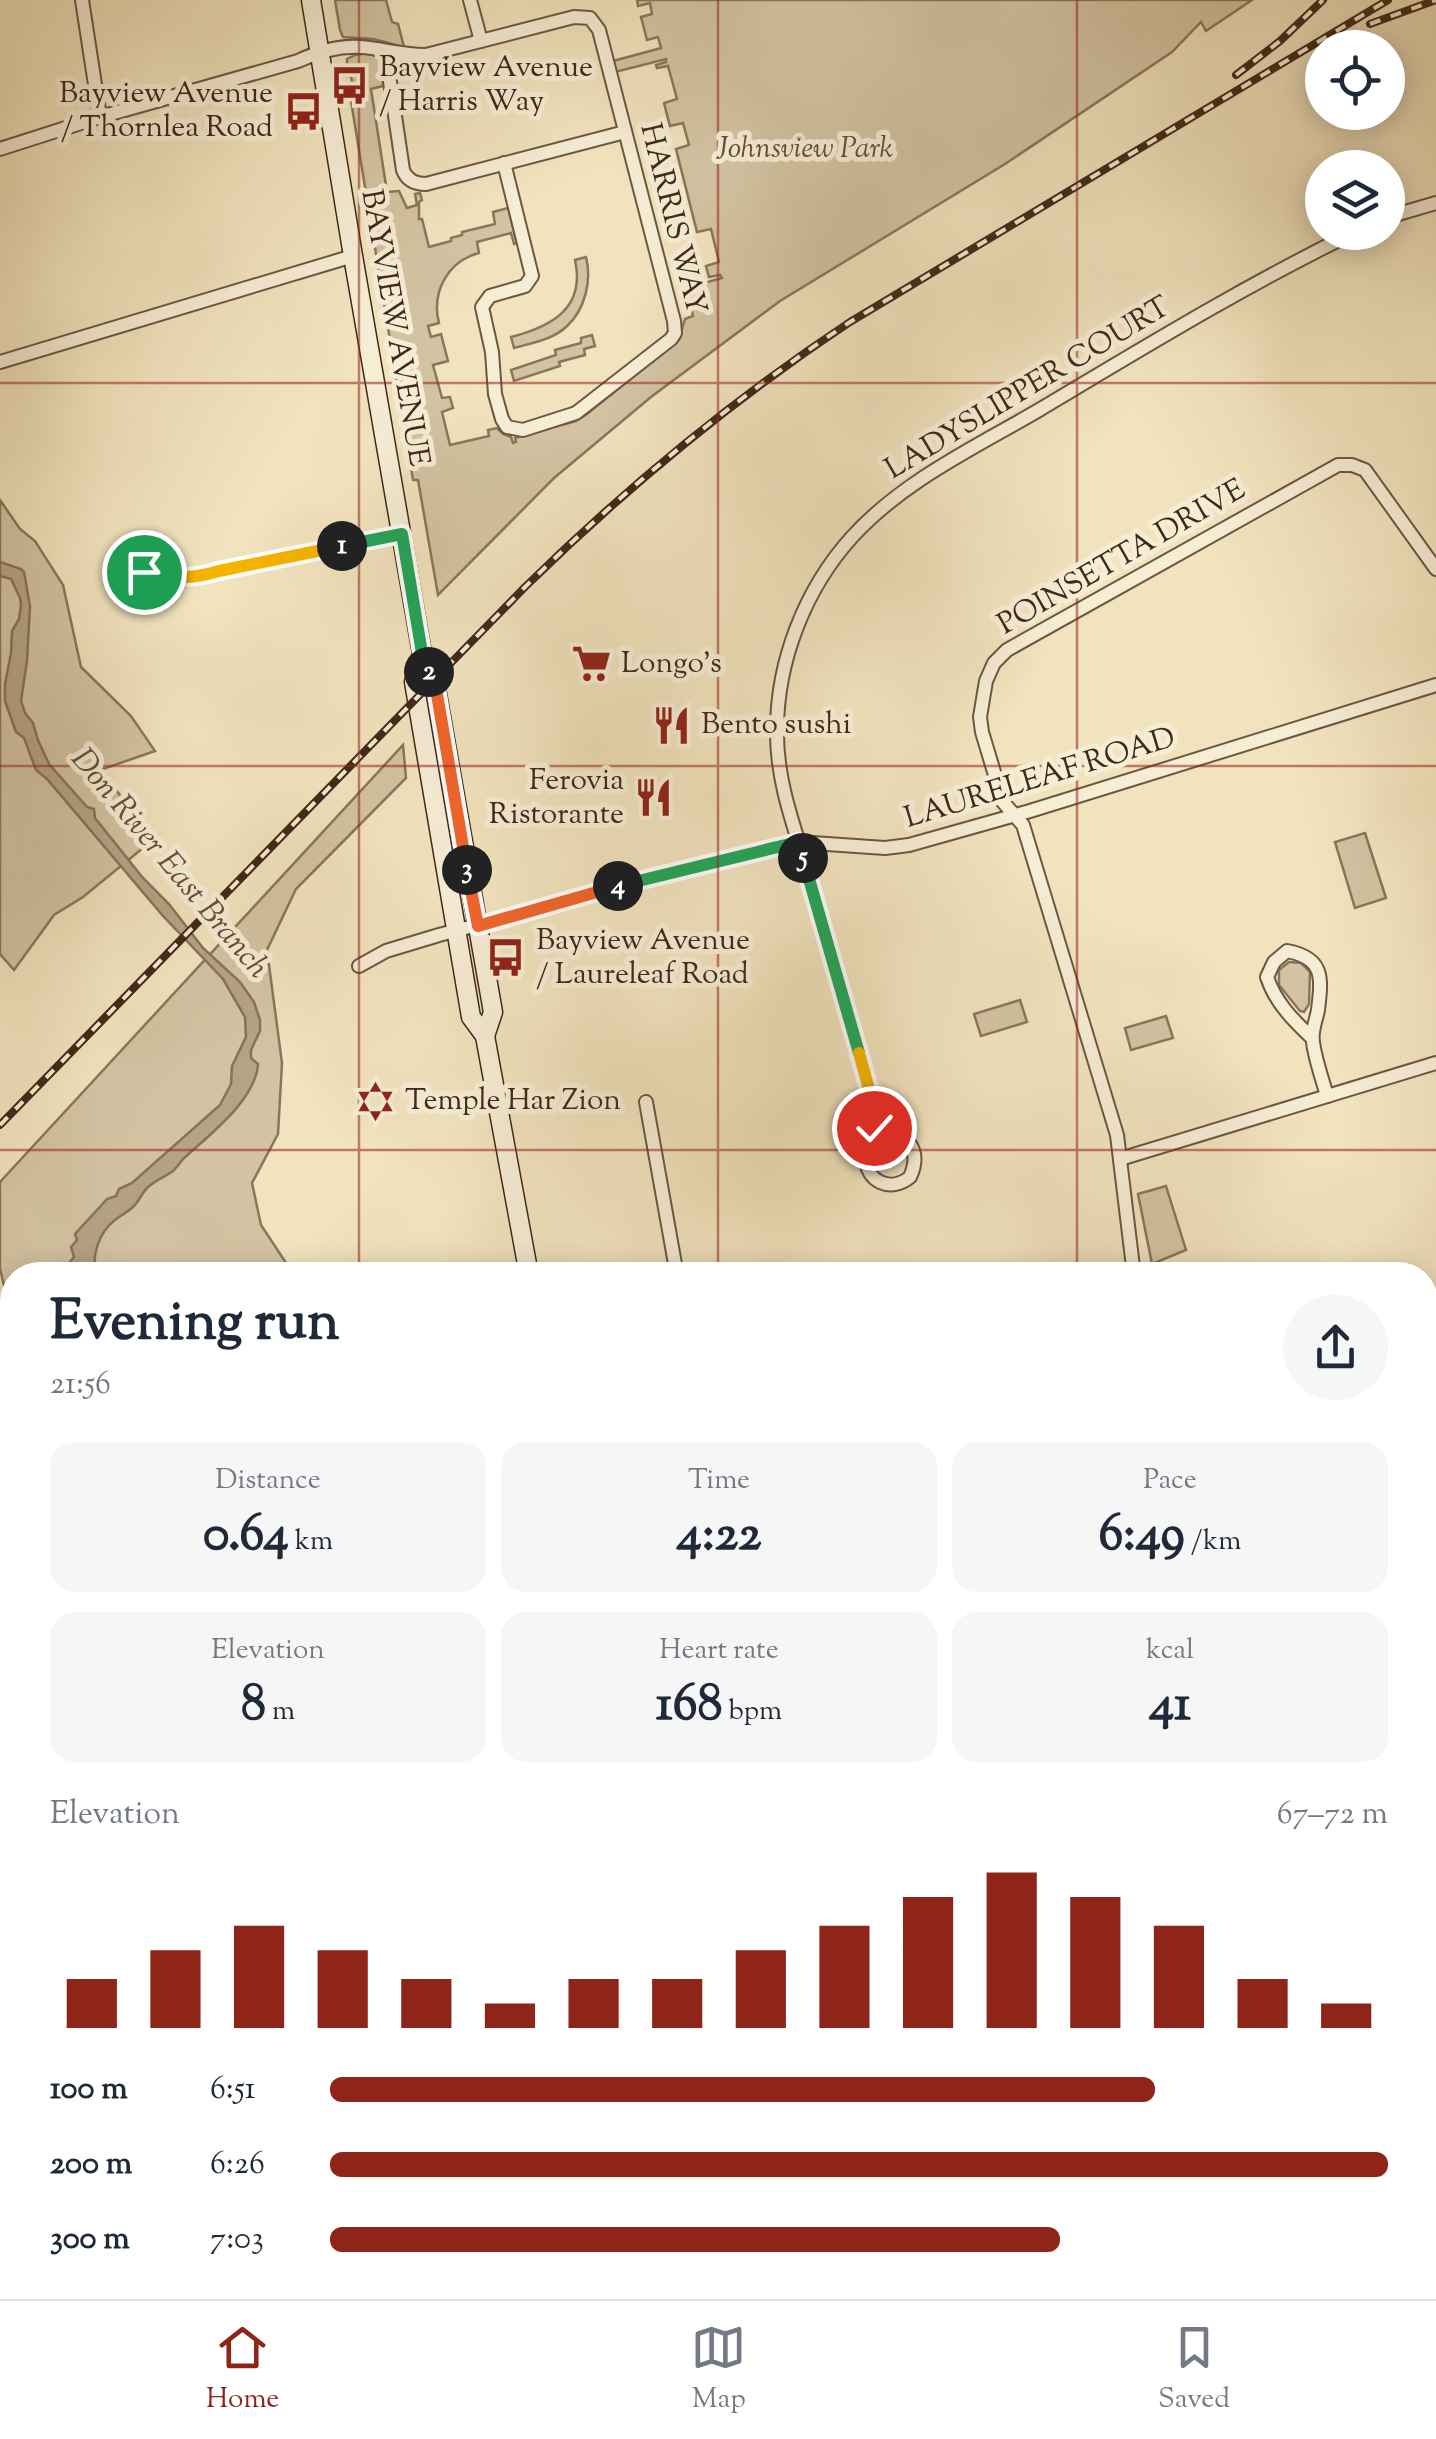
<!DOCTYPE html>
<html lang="en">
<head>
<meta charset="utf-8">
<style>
	body { margin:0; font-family:"Sorts Mill Goudy",serif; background:#f6f6f7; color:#1f2937; height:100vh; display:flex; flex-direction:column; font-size:38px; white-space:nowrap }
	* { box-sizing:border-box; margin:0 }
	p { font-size:32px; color:#747a83 }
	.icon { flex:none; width:55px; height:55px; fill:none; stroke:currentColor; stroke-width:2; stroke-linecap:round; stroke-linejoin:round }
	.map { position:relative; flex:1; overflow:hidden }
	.side { position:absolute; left:0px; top:1262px; width:1438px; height:1038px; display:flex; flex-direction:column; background:#fff; border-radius:40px 40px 0 0; box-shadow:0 5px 25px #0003 }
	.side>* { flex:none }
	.buttons { position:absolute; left:1305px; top:30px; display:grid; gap:20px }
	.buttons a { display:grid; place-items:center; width:100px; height:100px; border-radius:50%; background:#fff; box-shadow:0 5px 25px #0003; font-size:50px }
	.pin { position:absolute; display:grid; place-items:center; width:85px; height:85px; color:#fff; margin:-42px; border:5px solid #fff; border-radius:50%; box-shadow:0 2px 10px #0007 }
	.km { position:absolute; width:50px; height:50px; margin:-25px; border-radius:50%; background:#222; color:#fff; font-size:28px; line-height:50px; text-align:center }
	.round { display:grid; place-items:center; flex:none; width:105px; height:105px; border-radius:52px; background:#f6f6f7 }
	.overview { display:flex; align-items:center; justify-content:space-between; height:170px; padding:0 50px }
	h1 { font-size:55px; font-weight:700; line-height:75px }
	.figures { display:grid; grid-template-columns:repeat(3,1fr); gap:15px; height:170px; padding:10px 50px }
	.figures div { display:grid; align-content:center; border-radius:25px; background:#f6f6f7; text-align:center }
	.figures b { font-size:50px; font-weight:700 }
	.figures small { font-size:28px; font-weight:400 }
	.figures p { font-size:28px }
	.chart { height:280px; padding:20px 50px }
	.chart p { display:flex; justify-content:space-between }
	.chart svg { width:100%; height:180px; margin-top:10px; stroke:#8f2418; stroke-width:6 }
	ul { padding:0 50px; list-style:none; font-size:32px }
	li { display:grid; grid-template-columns:160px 120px 1fr; align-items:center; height:75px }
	li i { height:25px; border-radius:12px; background:#8f2418 }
	.menu { display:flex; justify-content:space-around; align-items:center; height:140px; border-top:2px solid #e0e1e3; background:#fff; font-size:28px; color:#747a83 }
	.menu a { display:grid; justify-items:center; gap:5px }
	.menu .active { color:#8f2418 }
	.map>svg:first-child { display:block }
</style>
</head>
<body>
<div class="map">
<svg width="1436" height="2299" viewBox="0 0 1436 2299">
	<rect width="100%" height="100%" fill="#f1e3be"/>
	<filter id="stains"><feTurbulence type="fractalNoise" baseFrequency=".002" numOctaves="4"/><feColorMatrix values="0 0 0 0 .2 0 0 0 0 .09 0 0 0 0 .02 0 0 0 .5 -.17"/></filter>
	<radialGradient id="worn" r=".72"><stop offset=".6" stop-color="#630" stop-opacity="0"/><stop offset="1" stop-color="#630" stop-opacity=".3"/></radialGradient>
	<g fill="#d3c3a2" stroke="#8a765d" stroke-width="2.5">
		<path d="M335,0H386L392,22L398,24L404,47L373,39L343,37L340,30Z"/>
		<path d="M637,0H1252L1206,31L1201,22L1172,52L1005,164L780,301L651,397L554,478L438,595L418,480H413L350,95L354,93L351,76H347V59C355,54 372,50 380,60C384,66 383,79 383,86L371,89L387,192L399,191L407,208L417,205L415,194L420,193L422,200L419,202V219H422L429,247L451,241V238L462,235V232L495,224L493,212L508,208L517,243L514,244L511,233L477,242L479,253C448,261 431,292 439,323L428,326L431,337L441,334L448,361L433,365L442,398L450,397L453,408L442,412L450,445L489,436L488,430L497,428L503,434L511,437L513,443L516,442L515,438L576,421L587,414L678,341L685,319L693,316L686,288L722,278L720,275L709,277L706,266L719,262L711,229L697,232L676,149L689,145L683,123L670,126L664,103L677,99L668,66L657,68L656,65L666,62V59L615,72L613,61L661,48L658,37L647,40L641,17L652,14L650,3L638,6Z"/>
		<path d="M586,257C592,280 585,310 567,326C553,340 531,343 514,348L511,337C550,327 586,309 575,260Z"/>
		<path d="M592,335L595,346L584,349L585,355L559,362L560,366L514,381L511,370L556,355L555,350L581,343V338Z"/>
		<path d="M0,500L20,529L35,541L63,585L81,667L131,716L155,751L100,770L150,833L149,843L83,897L54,915L14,970L0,954Z"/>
		<path d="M403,745L406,778L296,889L267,950L282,1063L278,1134L252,1183L261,1225L294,1275H12V1322L0,1268V1182Z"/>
		<path d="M1365,833L1386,898L1355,908L1335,842Z"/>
		<path d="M1289,962L1301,963L1310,972L1309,1004L1304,1012L1300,1011L1279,985V970Z"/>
		<path d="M1020,1000L1027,1022L981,1036L974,1014Z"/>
		<path d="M1166,1016L1173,1038L1131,1050L1125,1028Z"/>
		<path d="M1166,1186L1186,1250L1152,1264L1138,1194Z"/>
		<path d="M1026,2288H1190L1186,2299H1025Z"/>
	</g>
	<path fill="#b5a386" stroke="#87725a" stroke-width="2.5" d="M0,562L21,569L24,572L30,606L27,661L21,701L25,713L33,723L38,740L49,764L87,807L94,809L95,818L143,878L169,904L203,948L240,982L254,1002L260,1020V1031L251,1050V1058L258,1064C256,1100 208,1136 183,1159C180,1163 177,1167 173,1171C165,1177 155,1180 147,1188C142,1193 139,1201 134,1206C128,1212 121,1215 115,1220C99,1232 91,1256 96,1275H71L69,1263L74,1257L71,1247L77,1240L75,1234L107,1199L116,1196L119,1189L132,1183L220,1105L231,1084L232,1066L246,1037L245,1017L223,979L163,916L47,779L36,770L24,738L16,732L5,701V684L11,653L12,631L19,619L21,605L20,598L11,579L0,576Z"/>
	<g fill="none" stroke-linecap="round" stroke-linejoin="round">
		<defs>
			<g id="street">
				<path d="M82,0L100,117"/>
				<path d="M470,0L481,41"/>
				<path d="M391,52L389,75L403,170C407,181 416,184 426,184L625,132"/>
				<path d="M0,149L100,117L298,61C323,49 350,43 377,49C394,52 408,55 426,55L574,17L590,18L599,30L674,321L675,333L671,339L576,413L523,430L507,427L502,419L495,394L492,352L482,307L490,296L525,286L532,276L504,163"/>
				<path d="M1388,217L1436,203"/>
				<path d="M0,362L353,256"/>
				<path d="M144,571C171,579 193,579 219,571L402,534"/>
				<path d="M359,966L386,951L439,935L782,845L798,842L885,848L909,845L1030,811L1436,685"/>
				<path d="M1312,1038C1293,1020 1275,1002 1267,977L1274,962L1287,951C1324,958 1322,977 1318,1010C1316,1021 1311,1031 1313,1042C1315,1059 1322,1078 1327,1096"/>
				<path d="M646,1102L677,1275"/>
				<path d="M877,1118C900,1133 925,1145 910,1177C891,1193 865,1182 866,1156C866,1143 873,1130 877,1118C856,1040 834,962 812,885C797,834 776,784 777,730C777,661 805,589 852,537C903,481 974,448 1039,410C1143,348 1246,285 1355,232"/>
				<path d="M1120,1159L1436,1063"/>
				<path d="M1134,1275L1117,1135L1023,825L1003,802L982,732L980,717L986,681L994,663L1007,650L1338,465H1352L1365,470L1436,569"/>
				<path d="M1425,1490C1432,1520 1432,1549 1425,1579"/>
				<path d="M0,1700L12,1746"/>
				<path d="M1425,1753L1436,1821"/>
				<path d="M1425,1960L1436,1914"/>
				<path d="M1425,2094L1436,2092"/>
				<path d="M1425,2134L1436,2209"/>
				<path d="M0,2200L12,2196"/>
				<path d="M857,2299L864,2295"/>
			</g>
			<g id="secondary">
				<path d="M311,0L353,256L424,665L434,677L493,1012L485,1036"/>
				<path d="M424,665L414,682L471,1017L485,1036L529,1275"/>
				<path d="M714,2288L716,2299"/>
			</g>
		</defs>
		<use href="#street" stroke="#6d5742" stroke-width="16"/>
		<use href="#secondary" stroke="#412818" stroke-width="21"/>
		<use href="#street" stroke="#f6edd5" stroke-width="12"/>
		<use href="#secondary" stroke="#f6edd5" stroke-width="18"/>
		<defs>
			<g id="rail">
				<path d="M1370,24L1436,0"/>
				<path d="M1236,75L1280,41L1323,0"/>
				<path d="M0,1125L525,587C626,488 732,400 850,322L1388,0"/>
			</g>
		</defs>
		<use href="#rail" stroke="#412818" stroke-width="8"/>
		<use href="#rail" stroke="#f6edd5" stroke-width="4" stroke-dasharray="11" stroke-linecap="butt"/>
	</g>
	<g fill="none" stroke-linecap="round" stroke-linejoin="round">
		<defs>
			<path id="split-1" d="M144,572C171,579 193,579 219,571L342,546"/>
			<path id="split-2" d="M342,546L402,534L424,665L429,672"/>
			<path id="split-3" d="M429,672L434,677L467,870"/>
			<path id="split-4" d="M467,870L478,926L618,886"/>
			<path id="split-5" d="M618,886L798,842L803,858"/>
			<path id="split-6" d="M803,858L859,1053"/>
			<path id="split-7" d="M859,1053L877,1118L874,1128"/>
		</defs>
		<use href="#split-1" stroke="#fff" stroke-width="20"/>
		<use href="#split-2" stroke="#fff" stroke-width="20"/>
		<use href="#split-3" stroke="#fff" stroke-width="20"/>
		<use href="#split-4" stroke="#fff" stroke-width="20"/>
		<use href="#split-5" stroke="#fff" stroke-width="20"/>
		<use href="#split-6" stroke="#fff" stroke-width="20"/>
		<use href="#split-7" stroke="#fff" stroke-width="20"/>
		<use href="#split-1" stroke="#f5b400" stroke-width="12"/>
		<use href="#split-2" stroke="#22a559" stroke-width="12"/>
		<use href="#split-3" stroke="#f0652b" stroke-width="12"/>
		<use href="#split-4" stroke="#f0652b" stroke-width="12"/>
		<use href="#split-5" stroke="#22a559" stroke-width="12"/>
		<use href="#split-6" stroke="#22a559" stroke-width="12"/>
		<use href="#split-7" stroke="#f5b400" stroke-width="12"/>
	</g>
	<path fill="none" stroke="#8f2418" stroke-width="2.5" stroke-opacity="0.55" d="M359,0V1275M718,0V1275M1077,0V1275M0,383H1436M0,766H1436M0,1150H1436M0,1533H12M1425,1533H1436M0,1916H12M1425,1916H1436M359,2288V2299M718,2288V2299M1077,2288V2299"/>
	<defs>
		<symbol id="bus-bare" viewBox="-9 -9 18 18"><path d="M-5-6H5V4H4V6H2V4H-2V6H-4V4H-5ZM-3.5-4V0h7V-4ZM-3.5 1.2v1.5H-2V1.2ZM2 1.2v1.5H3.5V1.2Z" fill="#8f2418" stroke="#f6edd5" stroke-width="2.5" paint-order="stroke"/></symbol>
		<symbol id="supermarket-bare" viewBox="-9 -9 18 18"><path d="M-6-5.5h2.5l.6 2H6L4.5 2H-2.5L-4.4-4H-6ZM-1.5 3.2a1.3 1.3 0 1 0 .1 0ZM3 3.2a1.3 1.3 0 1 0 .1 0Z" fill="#8f2418" stroke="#f6edd5" stroke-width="2.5" paint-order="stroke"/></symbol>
		<symbol id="restaurant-bare" viewBox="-9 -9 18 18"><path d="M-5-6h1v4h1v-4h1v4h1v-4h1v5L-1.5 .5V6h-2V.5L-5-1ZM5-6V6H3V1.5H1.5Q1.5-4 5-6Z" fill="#8f2418" stroke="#f6edd5" stroke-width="2.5" paint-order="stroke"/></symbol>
		<symbol id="synagogue-bare" viewBox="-9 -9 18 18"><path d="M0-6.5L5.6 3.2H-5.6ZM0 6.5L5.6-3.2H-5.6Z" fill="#8f2418" stroke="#f6edd5" stroke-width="2.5" paint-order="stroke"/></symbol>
	</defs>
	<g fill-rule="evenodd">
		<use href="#bus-bare" x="322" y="58" width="55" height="55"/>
		<use href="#bus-bare" x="276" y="84" width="55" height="55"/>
		<use href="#supermarket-bare" x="564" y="636" width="55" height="55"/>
		<use href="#restaurant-bare" x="644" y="698" width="55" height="55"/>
		<use href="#restaurant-bare" x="626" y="770" width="55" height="55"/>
		<use href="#bus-bare" x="478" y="930" width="55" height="55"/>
		<use href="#synagogue-bare" x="348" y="1074" width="55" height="55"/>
	</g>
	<g text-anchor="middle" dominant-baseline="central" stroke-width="10" stroke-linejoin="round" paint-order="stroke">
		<g font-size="30" fill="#412818" stroke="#f6edd5" text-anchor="start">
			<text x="379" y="68">Bayview Avenue<tspan x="379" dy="34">/ Harris Way</tspan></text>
			<text x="273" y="94" text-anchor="end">Bayview Avenue<tspan x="273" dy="34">/ Thornlea Road</tspan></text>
			<text x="621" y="664">Longo's</text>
			<text x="701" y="725">Bento sushi</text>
			<text x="624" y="781" text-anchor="end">Ferovia<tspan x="624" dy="34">Ristorante</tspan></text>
			<text x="536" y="941">Bayview Avenue<tspan x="536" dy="34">/ Laureleaf Road</tspan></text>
			<text x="405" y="1101">Temple Har Zion</text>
		</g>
		<g font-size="30" font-style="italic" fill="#664f3a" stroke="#f6edd5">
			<text x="805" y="149">Johnsview Park</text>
		</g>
		<g font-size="30" fill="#412818" stroke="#f6edd5">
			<text transform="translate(672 219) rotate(76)">HARRIS WAY</text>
			<text transform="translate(394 328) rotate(80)">BAYVIEW AVENUE</text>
			<text transform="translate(1028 389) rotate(-31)">LADYSLIPPER COURT</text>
			<text transform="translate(1122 558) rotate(-30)">POINSETTA DRIVE</text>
			<text transform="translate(1040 779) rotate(-17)">LAURELEAF ROAD</text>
		</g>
		<g font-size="32" font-style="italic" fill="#644d39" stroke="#f6edd5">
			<text transform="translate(169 864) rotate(50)">Don River East Branch</text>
		</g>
	</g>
	<rect width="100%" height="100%" filter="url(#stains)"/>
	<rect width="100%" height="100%" fill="url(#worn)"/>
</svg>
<div class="buttons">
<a><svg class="icon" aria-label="locate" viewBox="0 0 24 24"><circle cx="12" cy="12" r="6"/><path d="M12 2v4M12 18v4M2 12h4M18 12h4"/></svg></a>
<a><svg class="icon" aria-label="layers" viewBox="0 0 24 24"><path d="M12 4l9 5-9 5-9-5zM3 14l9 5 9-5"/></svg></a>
</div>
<div class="pin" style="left:144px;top:572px;background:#1e9e55"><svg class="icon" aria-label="arrive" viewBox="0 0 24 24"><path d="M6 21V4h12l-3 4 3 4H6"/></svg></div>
<div class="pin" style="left:874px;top:1128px;background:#d93025"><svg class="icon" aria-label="check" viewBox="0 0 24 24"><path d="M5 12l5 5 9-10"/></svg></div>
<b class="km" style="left:342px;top:546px">1</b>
<b class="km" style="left:429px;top:672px">2</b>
<b class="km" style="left:467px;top:870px">3</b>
<b class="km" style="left:618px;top:886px">4</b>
<b class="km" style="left:803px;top:858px">5</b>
<section class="side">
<div class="overview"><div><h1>Evening run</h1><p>21:56</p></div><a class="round"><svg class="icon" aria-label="share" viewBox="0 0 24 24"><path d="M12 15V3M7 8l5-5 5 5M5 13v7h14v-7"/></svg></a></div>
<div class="figures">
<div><p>Distance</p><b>0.64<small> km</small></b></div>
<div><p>Time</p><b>4:22</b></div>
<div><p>Pace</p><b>6:49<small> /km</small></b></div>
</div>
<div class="figures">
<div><p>Elevation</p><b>8<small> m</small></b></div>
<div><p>Heart rate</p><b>168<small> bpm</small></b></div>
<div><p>kcal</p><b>41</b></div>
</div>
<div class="chart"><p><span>Elevation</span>67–72 m</p>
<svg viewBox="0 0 160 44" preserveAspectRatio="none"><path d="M5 44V32M15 44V25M25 44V19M35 44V25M45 44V32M55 44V38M65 44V32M75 44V32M85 44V25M95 44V19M105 44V12M115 44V6M125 44V12M135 44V19M145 44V32M155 44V38"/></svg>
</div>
<ul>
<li><b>100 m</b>6:51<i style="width:78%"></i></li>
<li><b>200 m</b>6:26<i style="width:100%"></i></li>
<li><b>300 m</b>7:03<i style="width:69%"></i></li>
</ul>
</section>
</div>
<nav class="menu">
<a class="active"><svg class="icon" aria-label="home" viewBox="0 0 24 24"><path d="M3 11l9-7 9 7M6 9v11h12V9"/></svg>Home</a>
<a><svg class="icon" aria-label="map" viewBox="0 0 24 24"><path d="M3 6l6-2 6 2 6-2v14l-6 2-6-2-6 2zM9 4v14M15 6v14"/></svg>Map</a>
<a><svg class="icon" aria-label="saved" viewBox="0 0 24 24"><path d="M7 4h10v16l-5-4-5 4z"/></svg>Saved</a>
</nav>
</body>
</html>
